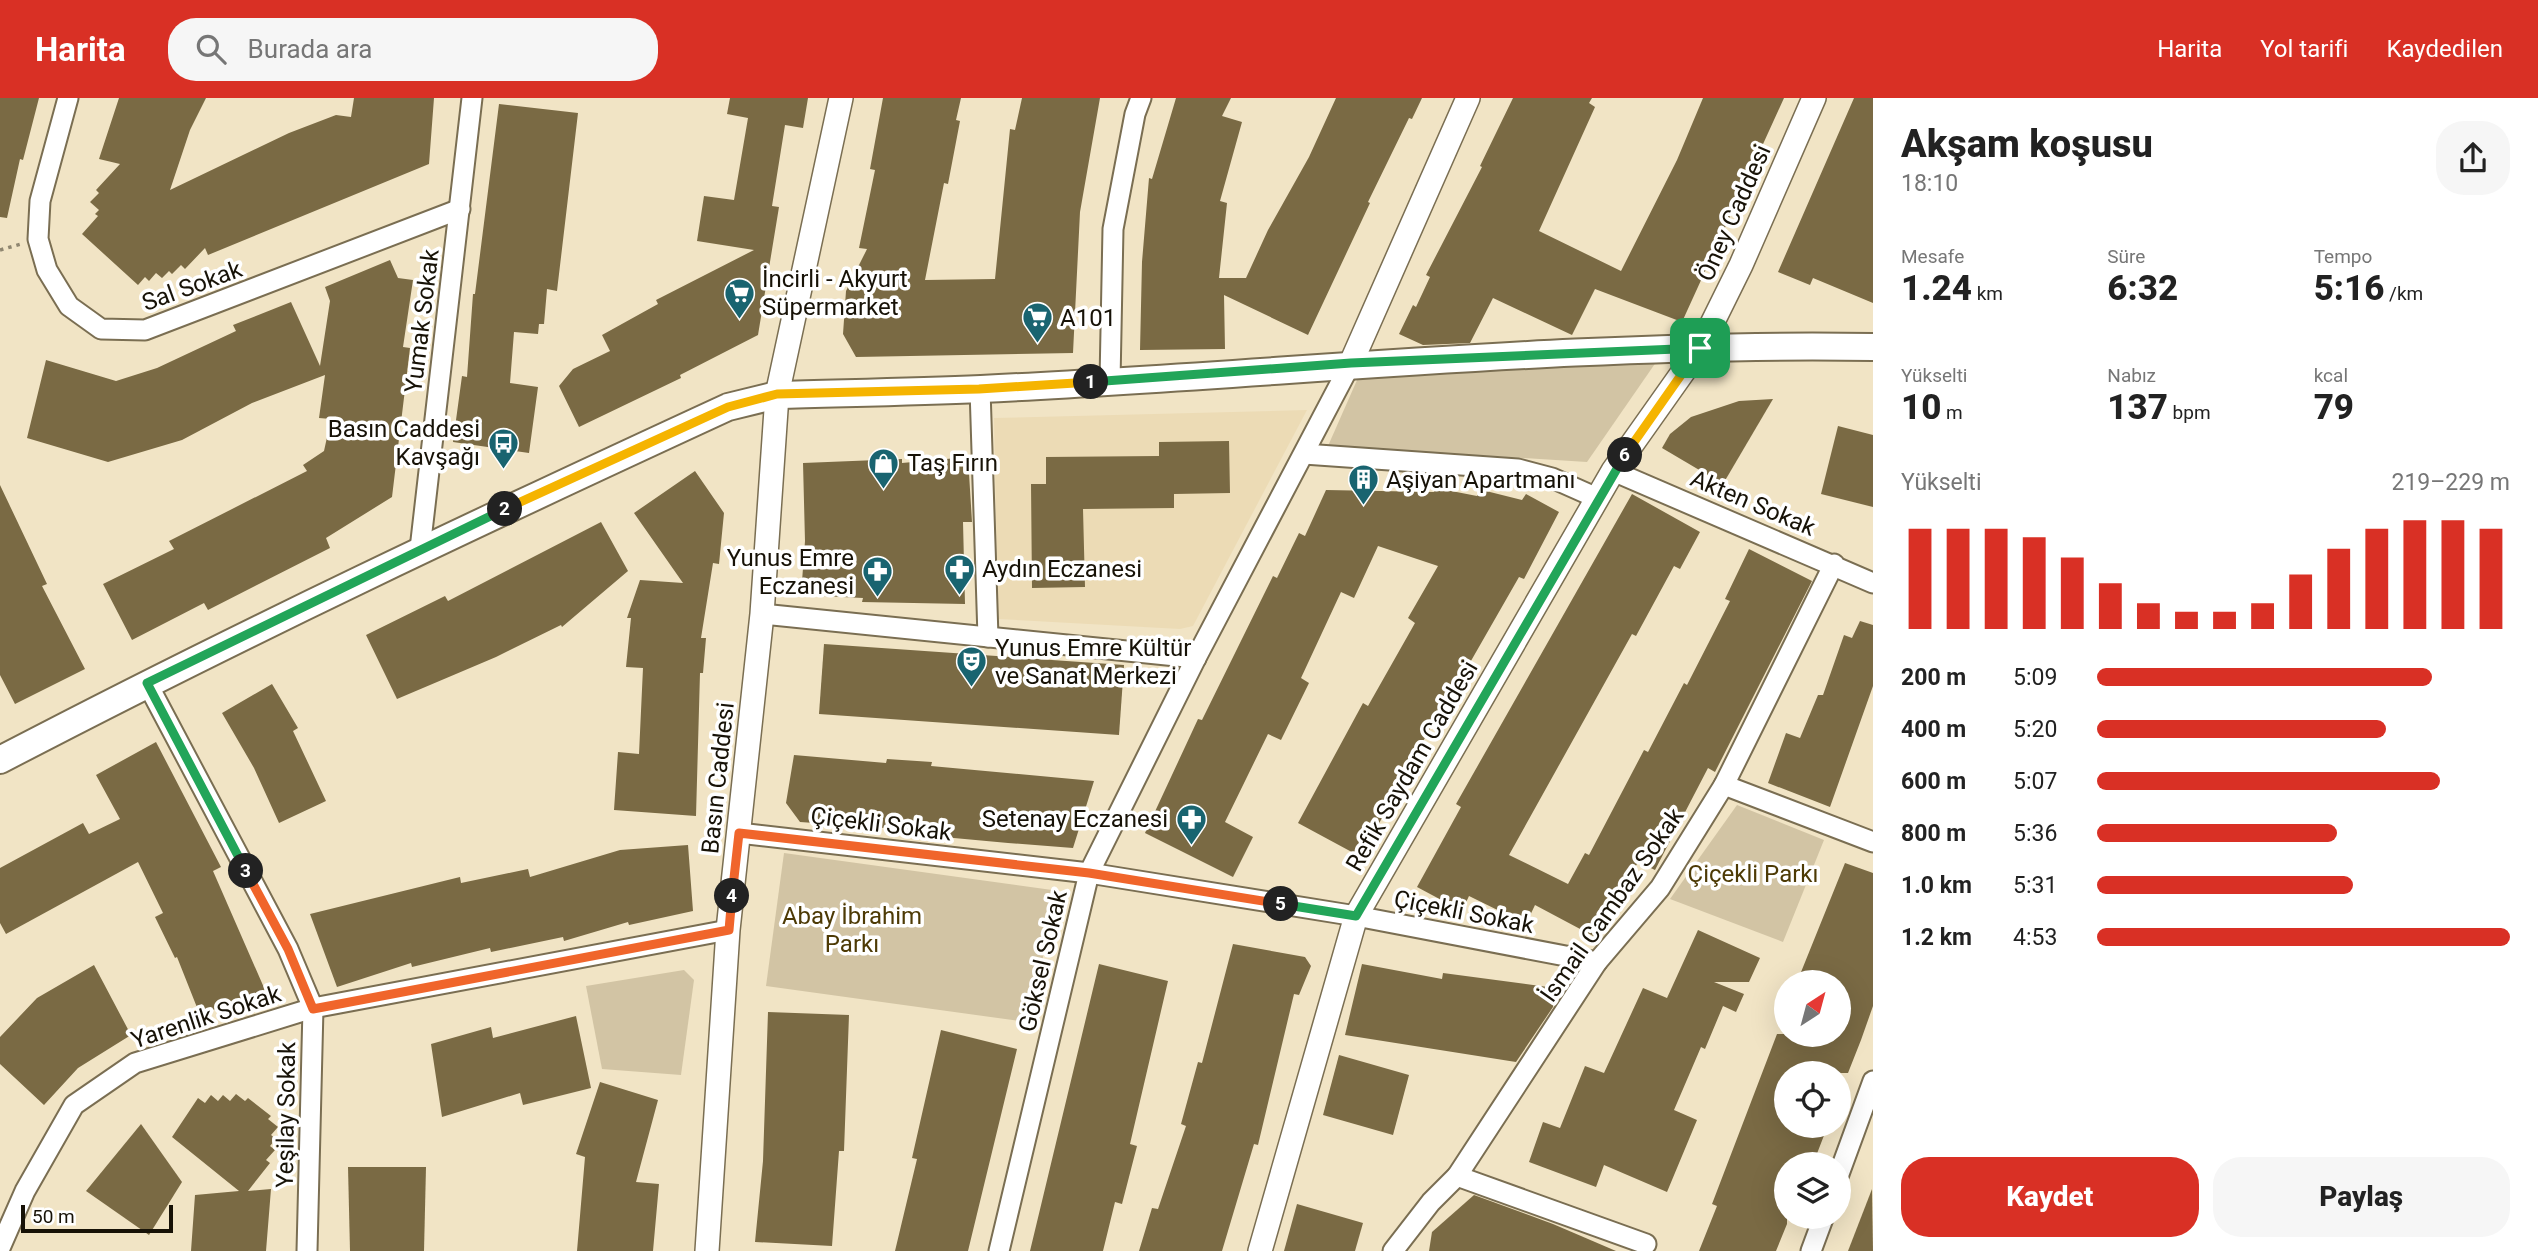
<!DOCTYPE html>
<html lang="tr">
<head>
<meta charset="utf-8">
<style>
	body { margin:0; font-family:Roboto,sans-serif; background:#f6f6f6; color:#222; height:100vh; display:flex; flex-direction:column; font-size:26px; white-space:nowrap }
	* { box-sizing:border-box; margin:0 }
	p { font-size:23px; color:#767676 }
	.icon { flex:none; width:38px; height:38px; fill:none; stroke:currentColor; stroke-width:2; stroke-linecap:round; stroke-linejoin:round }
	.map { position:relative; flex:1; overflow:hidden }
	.details { display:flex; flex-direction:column; background:#fff; width:665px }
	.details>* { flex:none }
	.needle { width:46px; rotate:36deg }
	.tools { position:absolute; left:1774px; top:872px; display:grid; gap:14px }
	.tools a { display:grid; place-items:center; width:77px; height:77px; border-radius:50%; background:#fff; box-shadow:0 7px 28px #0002; font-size:35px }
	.scale { position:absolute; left:21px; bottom:18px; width:152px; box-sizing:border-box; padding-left:7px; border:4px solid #171207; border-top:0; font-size:19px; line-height:24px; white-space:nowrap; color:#171207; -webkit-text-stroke:5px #fff; paint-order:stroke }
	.pin { position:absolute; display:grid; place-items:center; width:60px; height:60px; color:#fff; margin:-30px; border-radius:14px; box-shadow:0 4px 10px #0006 }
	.km { position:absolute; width:35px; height:35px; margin:-18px; border-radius:50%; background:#222; color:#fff; font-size:19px; line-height:35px; text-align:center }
	.round { display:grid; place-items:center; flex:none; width:74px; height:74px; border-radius:28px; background:#f6f6f6 }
	.overview { display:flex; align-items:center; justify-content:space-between; height:119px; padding:0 28px }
	h1 { font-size:38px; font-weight:800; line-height:52px }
	.metrics { display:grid; grid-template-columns:repeat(3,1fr); gap:10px; height:119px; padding:7px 28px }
	.metrics div { display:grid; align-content:center }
	.metrics b { font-size:35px; font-weight:800 }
	.metrics small { font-size:19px; font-weight:400 }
	.metrics p { font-size:19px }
	.chart { height:196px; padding:14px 28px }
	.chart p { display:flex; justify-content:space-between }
	.chart svg { width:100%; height:126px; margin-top:7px; stroke:#d93025; stroke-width:6 }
	.button { display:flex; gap:14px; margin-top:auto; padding:14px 28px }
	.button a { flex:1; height:80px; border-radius:28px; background:#d93025; color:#fff; font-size:28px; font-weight:800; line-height:80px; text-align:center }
	.button a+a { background:#f6f6f6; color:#222 }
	ul { padding:0 28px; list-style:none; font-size:23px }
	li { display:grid; grid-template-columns:112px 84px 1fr; align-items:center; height:52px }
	li i { height:18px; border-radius:9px; background:#d93025 }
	header { display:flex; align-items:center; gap:42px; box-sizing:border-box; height:98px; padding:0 35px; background:#d93025; color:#fff }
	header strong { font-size:33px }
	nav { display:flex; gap:38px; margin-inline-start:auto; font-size:24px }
	.search { width:490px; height:63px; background:#f6f6f6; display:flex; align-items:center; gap:18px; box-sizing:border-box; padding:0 24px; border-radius:28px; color:#767676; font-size:26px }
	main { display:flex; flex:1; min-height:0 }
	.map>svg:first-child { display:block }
</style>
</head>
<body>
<header>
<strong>Harita</strong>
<div class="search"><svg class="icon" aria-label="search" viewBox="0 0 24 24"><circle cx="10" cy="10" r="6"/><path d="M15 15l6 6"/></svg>Burada ara</div>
<nav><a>Harita</a><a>Yol tarifi</a><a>Kaydedilen</a></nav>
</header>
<main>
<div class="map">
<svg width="1873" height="1153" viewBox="0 0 1873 1153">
	<rect width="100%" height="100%" fill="#f1e4c5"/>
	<path fill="#ecdbb5" d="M1307,312L1193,528L1180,531L998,521L994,320Z"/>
	<g fill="#d2c4a4">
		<path d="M1661,257L1587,364L1328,348L1361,273Z"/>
		<path d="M1737,707L1824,742L1783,844L1670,801Z"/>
		<path d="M784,755L1052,792L1034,925L766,888Z"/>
		<path d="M684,872L694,882L681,977L602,971L586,888Z"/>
	</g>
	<g fill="#7a6a44">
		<path d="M0,0H39L23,62L20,61L7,120L0,119Z"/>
		<path d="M119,0H206L190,32L170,92L289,35L336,17L351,19L354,0H434L429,66L208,157L205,150L185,171L181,167L172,176L169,173L162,180L156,175L149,183L145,179L138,187L82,136L98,118L95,116L99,112L90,104L99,95L96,92L120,66L99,61Z"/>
		<path d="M730,0H808L803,30L785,27L772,108L779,109L758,237L680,277L681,280L579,329L559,288L573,271L610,253L602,237L658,206L656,202L754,152L697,143L704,98L734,102L748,20L727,16Z"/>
		<path d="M883,0H961L956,22L960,23L948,86L944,85L925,182L995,181L1010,31L1015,32L1022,0H1100L1080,114L1073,255L856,259L843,236L846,193L867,151L859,150L875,72L870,71Z"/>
		<path d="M1176,0H1231L1222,18L1242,24L1220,103L1227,105L1219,180H1246L1268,132L1309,59L1336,0H1422L1412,21L1409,20L1368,104L1370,105L1308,237L1224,197L1225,251L1140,252L1142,164L1149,80L1152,81Z"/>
		<path d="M1513,0H1592L1589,5L1595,9L1539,133L1621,173L1677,62L1703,0H1784L1682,224L1595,191L1572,237L1493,200L1470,245L1423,247L1399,236L1413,207L1416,209L1430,179L1426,177L1482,69L1480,68Z"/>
		<path d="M1854,0H1873V205L1813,180L1810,187L1778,174Z"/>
		<path d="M499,6L578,15L557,193L547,191L544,226H539L538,236L514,234L510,285L538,289L529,355L453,344L462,278L467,279L473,196H475Z"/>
		<path d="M390,162L398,180L413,182L403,249L410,250L392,399L326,440L330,450L208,512L204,505L132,542L103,486L174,451L169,443L307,373L303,367L324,353L331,321L319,320L325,277L252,305L182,342L108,364L27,340L46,262L116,283L157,270L236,233L233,227L291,204L320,268L330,203L325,189Z"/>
		<path d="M1773,301L1723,386L1662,350L1670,336L1691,319L1739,303Z"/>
		<path d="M1838,328L1873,337V409L1821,396Z"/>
		<path d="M1229,343L1230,395L1174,396V410L1083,411L1085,489L1032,490L1031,386H1046V359L1159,358V344Z"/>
		<path d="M968,359L972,424H963L965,506L862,504L863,500L801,497L805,443L803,365L902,361V365Z"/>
		<path d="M695,373L724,415L719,466L713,465L701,540H706L703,575H700L696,718L614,712L618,654L639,656L643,570L626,569L631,520H627L640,482L683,485L634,415Z"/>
		<path d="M0,387L47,486L42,488L85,571L15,606L0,577Z"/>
		<path d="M1436,390L1477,398L1482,392L1522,402L1526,396L1559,414L1524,481L1519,479L1436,624L1434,623L1361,759L1298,725L1363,605L1368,608L1415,525L1408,520L1438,468L1378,448L1354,500L1341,494L1301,580L1309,585L1281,642L1268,636L1225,724L1253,739L1233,779L1145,735L1198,621L1202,622L1273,478L1277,480L1299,435L1305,438L1326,392L1434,394Z"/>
		<path d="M1632,396L1700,434L1680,471L1674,468L1636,538L1632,536L1509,757L1568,786L1585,755L1589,757L1644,652L1648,654L1684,585L1687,587L1730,503L1725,501L1749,451L1812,483L1715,674L1708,670L1655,772L1638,764L1597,840L1535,807L1526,826L1469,798L1462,813L1417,789L1461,709L1456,706Z"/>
		<path d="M601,424L628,473L562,529L561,527L496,559L397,601L366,537L445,498L448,503Z"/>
		<path d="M1860,523L1873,527V588L1830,709L1768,685L1786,635L1800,640L1818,597H1823L1844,537L1852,540Z"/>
		<path d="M824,546L1124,567L1119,637L819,616Z"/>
		<path d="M272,586L298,630L293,633L326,703L279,725L254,670L222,615Z"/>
		<path d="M156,644L221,769L213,773L265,892L200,917L177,859L175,860L155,819L163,815L138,764L6,836L0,825V770L83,725L89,736L120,721L96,677Z"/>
		<path d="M794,657L886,665L887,661L932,664L931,668L1094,683L1073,750L1008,745L943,739V734L800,724L786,705Z"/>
		<path d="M688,747L693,813L629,827L628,824L564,843L563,839L491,854L490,850L412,869L411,865L337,889L310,816L460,779L461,785L528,771L530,779L620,752Z"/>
		<path d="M1845,765L1873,775V908L1861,942L1848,975H1787V1027H1828L1813,1066H1787V1126L1776,1153H1699L1717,1108L1712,1106L1777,936H1839V884H1797Z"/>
		<path d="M1698,832L1760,860L1749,884H1714L1744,896L1736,914L1723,908L1705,951L1701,949L1674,1012L1697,1022L1667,1094L1604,1067L1596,1089L1529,1064L1543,1024L1560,1030L1585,968L1604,975L1643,890L1667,900Z"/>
		<path d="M1233,846L1305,859L1311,868L1299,897L1294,896L1258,1047L1254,1046L1222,1153H1139L1152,1110L1158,1111L1186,1028L1181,1026L1198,964L1202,965Z"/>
		<path d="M1099,866L1168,883L1130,1046L1137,1048L1122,1106L1115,1104L1103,1153H1030Z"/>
		<path d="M1362,866L1442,881L1443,875L1555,890L1553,909L1516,964L1345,937Z"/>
		<path d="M94,867L131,937L78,970L44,1007L0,966V939L37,900Z"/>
		<path d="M768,914L849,917L844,1053H839L832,1148L755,1144L763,1063Z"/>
		<path d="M576,918L591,990L523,1007L520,995L442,1019L431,946L491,929L493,940Z"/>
		<path d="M941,932L1017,951L968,1153H895L917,1061L912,1060Z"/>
		<path d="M1339,957L1409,977L1393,1037L1323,1017Z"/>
		<path d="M600,984L658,1002L636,1084L659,1086L653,1153H577L585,1059L576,1056Z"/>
		<path d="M236,996L245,1003L248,1000L271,1018L268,1021L278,1029L271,1037L276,1041L270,1048L275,1052L266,1062L270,1065L248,1093L271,1091L266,1153H191L195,1097L239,1093L172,1039L198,1000L205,1005L211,997L218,1003L223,997L230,1003Z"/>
		<path d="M141,1026L182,1084L149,1137L86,1093Z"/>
		<path d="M348,1069H426L424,1153H350Z"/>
		<path d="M1872,1091L1873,1153H1848Z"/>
		<path d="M1474,1097L1553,1126L1616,1153H1429L1432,1134Z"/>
		<path d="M1297,1106L1363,1125L1355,1153H1284Z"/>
	</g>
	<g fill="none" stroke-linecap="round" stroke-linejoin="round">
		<defs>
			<g id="minor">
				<path d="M68,0L40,103L38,141L47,172L69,208L101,231L145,232L460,111"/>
				<path d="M1110,283L1113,131L1135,16L1141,0"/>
				<path d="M980,291L988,539"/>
				<path d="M1304,356L1518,371L1552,380L1597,400"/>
				<path d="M1613,373L1873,485"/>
				<path d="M420,451L472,0"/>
				<path d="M762,516L1196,560"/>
				<path d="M147,585L288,851L313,910L307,1153"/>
				<path d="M1724,687L1873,744"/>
				<path d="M739,735L1089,775L1356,818L1597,864"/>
				<path d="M1839,1076L1873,983"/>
				<path d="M1457,1078L1646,1146"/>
				<path d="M0,1150L25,1093L74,1007L135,965L313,910L728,832"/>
				<path d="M999,1153L1089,775L1196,560L1351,265"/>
				<path d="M1393,1153L1431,1104L1457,1078L1597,864L1660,790L1724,687L1834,466"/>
				<path d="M1811,1153L1824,1118"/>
			</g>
			<g id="tertiary">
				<path d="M1351,265L1468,0"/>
				<path d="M707,1153L728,832L762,516L777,297L841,0"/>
				<path d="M1260,1153L1356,818L1613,373L1700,250L1741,167L1814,0"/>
			</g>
			<path id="secondary" d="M0,662C239,537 483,422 728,309L777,297C845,295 913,294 981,291C1278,277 1575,244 1873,249"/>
		</defs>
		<use href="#minor" stroke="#7a6e52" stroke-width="23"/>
		<use href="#tertiary" stroke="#7a6e52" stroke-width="26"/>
		<use href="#secondary" stroke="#7a6e52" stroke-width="30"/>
		<path stroke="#8f8670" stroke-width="3.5" stroke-dasharray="3.5 5" stroke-linecap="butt" d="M0,152L21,146"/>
		<use href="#minor" stroke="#fff" stroke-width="19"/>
		<use href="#tertiary" stroke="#fff" stroke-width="23"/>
		<use href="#secondary" stroke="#fff" stroke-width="26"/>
	</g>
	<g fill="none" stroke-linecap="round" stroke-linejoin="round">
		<defs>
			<path id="split-1" d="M1091,284L1351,265L1700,250"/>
			<path id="split-2" d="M505,411L728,309L777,296L979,291L1091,284"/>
			<path id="split-3" d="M246,773L147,585L505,411"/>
			<path id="split-4" d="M246,773L288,851L313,911L729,832L732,798"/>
			<path id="split-5" d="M732,798L739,735L1089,775L1281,806"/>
			<path id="split-6" d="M1281,806L1356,818L1625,357"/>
			<path id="split-7" d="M1625,357L1700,250"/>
		</defs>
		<use href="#split-1" stroke="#fff" stroke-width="14"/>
		<use href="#split-2" stroke="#fff" stroke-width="14"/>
		<use href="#split-3" stroke="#fff" stroke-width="14"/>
		<use href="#split-4" stroke="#fff" stroke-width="14"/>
		<use href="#split-5" stroke="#fff" stroke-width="14"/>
		<use href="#split-6" stroke="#fff" stroke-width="14"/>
		<use href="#split-7" stroke="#fff" stroke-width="14"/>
		<use href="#split-1" stroke="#22a559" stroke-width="9"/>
		<use href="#split-2" stroke="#f5b400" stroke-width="9"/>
		<use href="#split-3" stroke="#22a559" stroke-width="9"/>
		<use href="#split-4" stroke="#f0652b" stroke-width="9"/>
		<use href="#split-5" stroke="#f0652b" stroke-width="9"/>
		<use href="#split-6" stroke="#22a559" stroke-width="9"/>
		<use href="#split-7" stroke="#f5b400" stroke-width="9"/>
	</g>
	<defs>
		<symbol id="supermarket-pin" viewBox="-11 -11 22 30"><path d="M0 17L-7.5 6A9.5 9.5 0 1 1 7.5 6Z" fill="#196470" stroke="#fff"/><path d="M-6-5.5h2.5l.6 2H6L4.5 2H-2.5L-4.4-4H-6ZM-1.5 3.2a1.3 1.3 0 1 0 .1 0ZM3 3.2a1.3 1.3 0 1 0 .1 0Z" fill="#fff"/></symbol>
		<symbol id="bus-pin" viewBox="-11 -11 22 30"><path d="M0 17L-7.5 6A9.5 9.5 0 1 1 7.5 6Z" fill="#196470" stroke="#fff"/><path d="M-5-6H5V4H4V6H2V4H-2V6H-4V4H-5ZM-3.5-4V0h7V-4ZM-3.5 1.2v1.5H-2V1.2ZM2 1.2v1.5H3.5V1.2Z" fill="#fff"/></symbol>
		<symbol id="shop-pin" viewBox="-11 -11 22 30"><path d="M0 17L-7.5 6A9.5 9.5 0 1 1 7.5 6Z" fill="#196470" stroke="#fff"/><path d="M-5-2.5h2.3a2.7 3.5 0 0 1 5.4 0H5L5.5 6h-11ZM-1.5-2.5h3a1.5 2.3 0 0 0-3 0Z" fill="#fff"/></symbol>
		<symbol id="building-pin" viewBox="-11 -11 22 30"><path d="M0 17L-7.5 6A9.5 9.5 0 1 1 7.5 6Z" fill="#196470" stroke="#fff"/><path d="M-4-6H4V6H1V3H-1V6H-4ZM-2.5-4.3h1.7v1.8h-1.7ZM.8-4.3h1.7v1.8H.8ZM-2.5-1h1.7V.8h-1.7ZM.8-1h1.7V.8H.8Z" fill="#fff"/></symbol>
		<symbol id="pharmacy-pin" viewBox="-11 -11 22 30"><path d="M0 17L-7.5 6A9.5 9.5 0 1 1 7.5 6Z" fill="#196470" stroke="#fff"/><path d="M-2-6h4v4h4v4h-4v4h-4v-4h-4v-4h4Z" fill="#fff"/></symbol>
		<symbol id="theatre-pin" viewBox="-11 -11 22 30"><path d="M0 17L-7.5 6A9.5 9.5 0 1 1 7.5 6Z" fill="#196470" stroke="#fff"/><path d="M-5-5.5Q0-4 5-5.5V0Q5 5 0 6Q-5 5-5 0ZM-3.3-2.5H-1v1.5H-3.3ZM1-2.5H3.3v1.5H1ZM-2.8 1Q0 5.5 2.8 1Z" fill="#fff"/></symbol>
	</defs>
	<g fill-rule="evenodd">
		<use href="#supermarket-pin" x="722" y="178" width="35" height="47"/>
		<use href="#supermarket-pin" x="1020" y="202" width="35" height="47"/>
		<use href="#bus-pin" x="486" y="328" width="35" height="47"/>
		<use href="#shop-pin" x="866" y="348" width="35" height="47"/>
		<use href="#building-pin" x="1346" y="364" width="35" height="47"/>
		<use href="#pharmacy-pin" x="942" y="454" width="35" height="47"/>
		<use href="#pharmacy-pin" x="860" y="456" width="35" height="47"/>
		<use href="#theatre-pin" x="954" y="546" width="35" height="47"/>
		<use href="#pharmacy-pin" x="1174" y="704" width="35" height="47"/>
	</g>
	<g text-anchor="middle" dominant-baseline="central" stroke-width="7" stroke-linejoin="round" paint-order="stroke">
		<g font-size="24" fill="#171207" stroke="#fff">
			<text transform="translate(1734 115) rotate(-66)">Öney Caddesi</text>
			<text transform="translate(192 188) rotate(-20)">Sal Sokak</text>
			<text transform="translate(422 223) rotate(-83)">Yumak Sokak</text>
			<text transform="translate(1753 405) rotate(23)">Akten Sokak</text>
			<text transform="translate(1412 668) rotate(-60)">Refik Saydam Caddesi</text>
			<text transform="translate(718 680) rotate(-84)">Basın Caddesi</text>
			<text transform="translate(881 726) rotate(7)">Çiçekli Sokak</text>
			<text transform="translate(1612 807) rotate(-55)">İsmail Cambaz Sokak</text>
			<text transform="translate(1464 814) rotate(11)">Çiçekli Sokak</text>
			<text transform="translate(1043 863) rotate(-77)">Göksel Sokak</text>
			<text transform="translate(206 919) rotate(-18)">Yarenlik Sokak</text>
			<text transform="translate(286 1017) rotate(-89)">Yeşilay Sokak</text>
		</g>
		<g font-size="24" fill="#171207" stroke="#fff" text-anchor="start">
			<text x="762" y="181">İncirli - Akyurt<tspan x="762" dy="28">Süpermarket</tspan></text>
			<text x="1060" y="220">A101</text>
			<text x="480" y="331" text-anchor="end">Basın Caddesi<tspan x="480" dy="28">Kavşağı</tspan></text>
			<text x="907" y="365">Taş Fırın</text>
			<text x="1386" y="382">Aşiyan Apartmanı</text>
			<text x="854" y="460" text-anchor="end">Yunus Emre<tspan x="854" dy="28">Eczanesi</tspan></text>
			<text x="982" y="471">Aydın Eczanesi</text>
			<text x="995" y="550">Yunus Emre Kültür<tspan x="995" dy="28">ve Sanat Merkezi</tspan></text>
			<text x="1168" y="721" text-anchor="end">Setenay Eczanesi</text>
		</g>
		<g font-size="24" fill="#4d3a05" stroke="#fff">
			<text x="1753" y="776">Çiçekli Parkı</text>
			<text x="852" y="818">Abay İbrahim<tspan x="852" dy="28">Parkı</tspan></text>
		</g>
	</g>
</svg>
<div class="tools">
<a><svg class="needle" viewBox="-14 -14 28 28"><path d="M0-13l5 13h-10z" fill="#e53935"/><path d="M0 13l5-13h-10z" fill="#767676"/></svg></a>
<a><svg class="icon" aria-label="locate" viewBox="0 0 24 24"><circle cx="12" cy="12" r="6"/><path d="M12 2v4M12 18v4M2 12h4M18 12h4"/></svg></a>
<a><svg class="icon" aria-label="layers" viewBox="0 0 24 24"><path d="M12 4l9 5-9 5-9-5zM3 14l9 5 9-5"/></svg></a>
</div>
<div class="scale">50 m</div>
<div class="pin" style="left:1700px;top:250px;background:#1e9e55"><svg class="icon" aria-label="arrive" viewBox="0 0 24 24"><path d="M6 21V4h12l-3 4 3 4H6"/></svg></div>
<b class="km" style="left:1091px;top:284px">1</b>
<b class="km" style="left:505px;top:411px">2</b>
<b class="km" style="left:246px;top:773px">3</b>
<b class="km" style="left:732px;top:798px">4</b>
<b class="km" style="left:1281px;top:806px">5</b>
<b class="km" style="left:1625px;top:357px">6</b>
</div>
<section class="details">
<div class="overview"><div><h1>Akşam koşusu</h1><p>18:10</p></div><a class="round"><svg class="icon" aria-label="share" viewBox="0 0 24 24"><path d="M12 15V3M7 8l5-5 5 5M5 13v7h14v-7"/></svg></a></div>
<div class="metrics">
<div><p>Mesafe</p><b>1.24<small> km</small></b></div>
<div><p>Süre</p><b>6:32</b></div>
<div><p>Tempo</p><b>5:16<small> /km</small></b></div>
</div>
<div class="metrics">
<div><p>Yükselti</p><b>10<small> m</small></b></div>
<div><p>Nabız</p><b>137<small> bpm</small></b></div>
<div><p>kcal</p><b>79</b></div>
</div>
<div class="chart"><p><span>Yükselti</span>219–229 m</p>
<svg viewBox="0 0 160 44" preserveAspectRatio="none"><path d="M5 44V9M15 44V9M25 44V9M35 44V12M45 44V19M55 44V28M65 44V35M75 44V38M85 44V38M95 44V35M105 44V25M115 44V16M125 44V9M135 44V6M145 44V6M155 44V9"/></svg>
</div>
<ul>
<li><b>200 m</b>5:09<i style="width:81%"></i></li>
<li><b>400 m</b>5:20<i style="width:70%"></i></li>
<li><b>600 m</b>5:07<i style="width:83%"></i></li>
<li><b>800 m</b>5:36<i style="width:58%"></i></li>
<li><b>1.0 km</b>5:31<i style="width:62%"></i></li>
<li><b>1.2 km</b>4:53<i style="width:100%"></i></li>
</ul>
<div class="button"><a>Kaydet</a><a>Paylaş</a></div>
</section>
</main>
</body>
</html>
